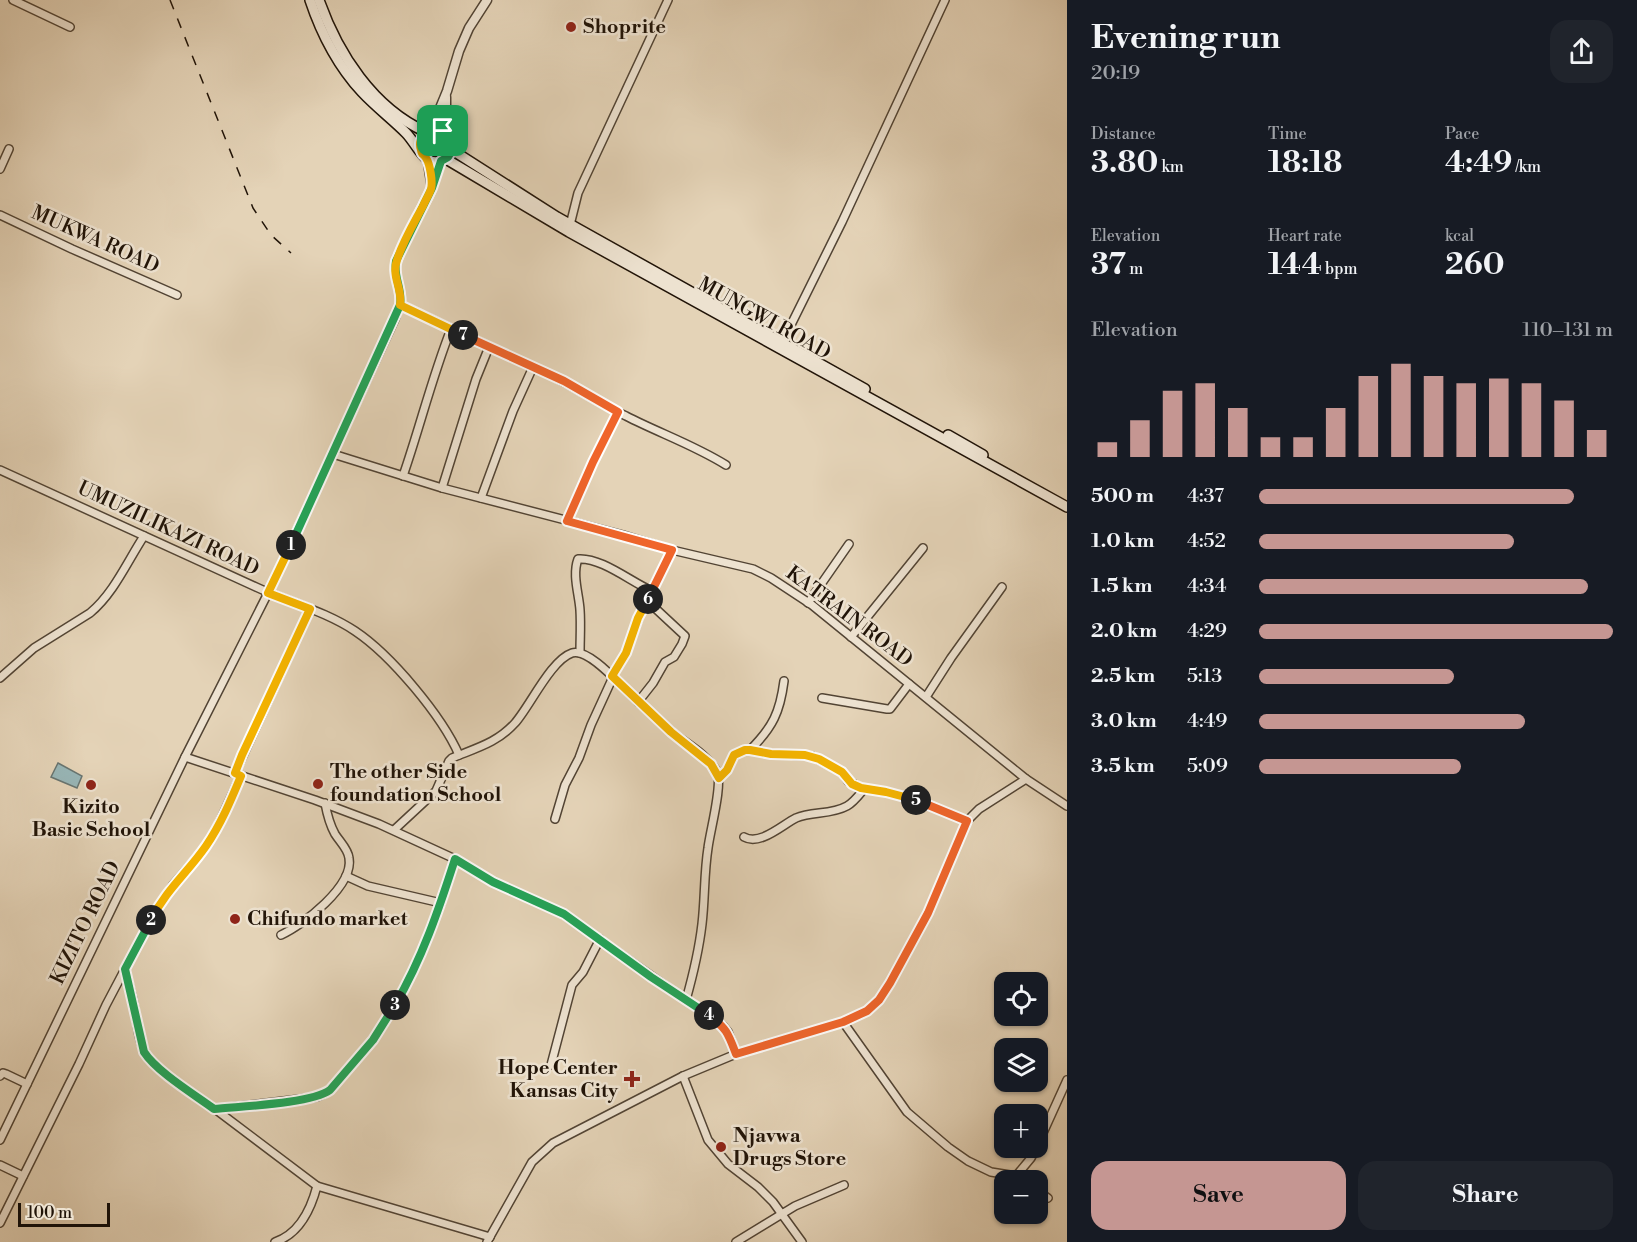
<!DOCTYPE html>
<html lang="en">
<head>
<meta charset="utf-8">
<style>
	body { margin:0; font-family:"Libre Bodoni",serif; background:#20242c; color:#f1f3f6; height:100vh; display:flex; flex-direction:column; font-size:22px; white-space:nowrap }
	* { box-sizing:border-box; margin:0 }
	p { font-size:20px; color:#9ea1a6 }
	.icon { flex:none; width:33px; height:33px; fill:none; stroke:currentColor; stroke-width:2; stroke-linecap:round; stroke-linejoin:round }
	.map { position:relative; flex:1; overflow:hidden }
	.side { display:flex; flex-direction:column; background:#171b24; width:570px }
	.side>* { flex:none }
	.tools { position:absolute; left:994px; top:972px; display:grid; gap:12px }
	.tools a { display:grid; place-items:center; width:54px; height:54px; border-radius:12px; background:#171b24; box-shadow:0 2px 4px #0004; font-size:30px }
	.scale { position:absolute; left:18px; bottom:15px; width:92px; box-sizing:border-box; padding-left:6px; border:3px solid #211408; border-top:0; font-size:16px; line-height:21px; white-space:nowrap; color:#211408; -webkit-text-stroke:4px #ede2d0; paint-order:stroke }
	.pin { position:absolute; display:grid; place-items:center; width:51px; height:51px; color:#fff; margin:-26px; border-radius:12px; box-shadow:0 3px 9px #0006 }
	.km { position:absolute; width:30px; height:30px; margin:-15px; border-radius:50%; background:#222; color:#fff; font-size:16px; line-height:30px; text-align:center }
	.round { display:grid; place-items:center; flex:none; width:63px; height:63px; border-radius:18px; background:#20242c }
	.overview { display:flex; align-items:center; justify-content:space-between; height:102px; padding:0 24px }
	h1 { font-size:33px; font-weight:800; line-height:45px }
	.stats { display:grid; grid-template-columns:repeat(3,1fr); gap:9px; height:102px; padding:6px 24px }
	.stats div { display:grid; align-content:center }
	.stats b { font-size:30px; font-weight:800 }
	.stats small { font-size:16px; font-weight:400 }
	.stats p { font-size:16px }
	.chart { height:168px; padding:12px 24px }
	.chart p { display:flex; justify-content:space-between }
	.chart svg { width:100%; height:108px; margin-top:6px; stroke:#c59692; stroke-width:6 }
	.primary-button { display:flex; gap:12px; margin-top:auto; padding:12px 24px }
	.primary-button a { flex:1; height:69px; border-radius:18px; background:#c59692; color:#111; font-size:24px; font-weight:800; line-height:69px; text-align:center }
	.primary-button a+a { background:#20242c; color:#f1f3f6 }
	ul { padding:0 24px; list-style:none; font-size:20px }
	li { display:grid; grid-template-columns:96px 72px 1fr; align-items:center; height:45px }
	li i { height:15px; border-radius:8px; background:#c59692 }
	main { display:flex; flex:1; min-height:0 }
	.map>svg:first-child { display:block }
</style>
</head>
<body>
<main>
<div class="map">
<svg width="1067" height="1242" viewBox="0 0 1067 1242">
	<rect width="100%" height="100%" fill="#e4d3b7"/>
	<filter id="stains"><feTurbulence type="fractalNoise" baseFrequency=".00333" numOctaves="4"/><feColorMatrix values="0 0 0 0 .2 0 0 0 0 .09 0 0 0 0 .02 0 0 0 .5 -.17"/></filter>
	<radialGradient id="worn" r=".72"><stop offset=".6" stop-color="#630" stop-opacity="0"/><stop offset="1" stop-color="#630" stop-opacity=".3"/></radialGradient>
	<path fill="#98b6b7" stroke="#687571" stroke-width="1.5" d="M58,763L82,776L77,788L51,777Z"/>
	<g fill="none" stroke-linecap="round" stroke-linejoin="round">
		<defs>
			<g id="minor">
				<path d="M13,0L70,27"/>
				<path d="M427,159L431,185"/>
				<path d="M0,169L9,149"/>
				<path d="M0,215L72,249L177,295"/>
				<path d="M570,225L578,193L668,0"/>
				<path d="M401,305L533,367"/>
				<path d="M780,347L842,222L945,0"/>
				<path d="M333,454L442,488L623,535L672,550L753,569L771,578L812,605L1026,779L1067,806"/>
				<path d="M0,470C85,509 170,548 256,587C288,602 325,611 355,631C391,655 442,716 459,755"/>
				<path d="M403,476C420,427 432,377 451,329"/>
				<path d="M442,488L476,379L489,347"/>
				<path d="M481,498L513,411L533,367C566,380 594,401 626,416C659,433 694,445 726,465"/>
				<path d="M567,521L593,462L618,412"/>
				<path d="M808,603L849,544"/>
				<path d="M851,637L923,548"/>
				<path d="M580,653C580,639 581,624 580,610C579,594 572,575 578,559C601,557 631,582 652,591"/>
				<path d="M612,676L626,653L641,611L672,550"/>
				<path d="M0,678L34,648L90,613C114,593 127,562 144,536"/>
				<path d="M926,697L951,658L1002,587"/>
				<path d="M822,698L887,709H890L909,684"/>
				<path d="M638,702L653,683L665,662L674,657L682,644L685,636L656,609L646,602"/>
				<path d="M750,750C773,727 780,712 784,681"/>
				<path d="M185,757L315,800L379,824L455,859L493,882L563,914L723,1026L728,1032L736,1054"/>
				<path d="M235,773L310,609"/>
				<path d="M719,778L727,770L734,755L745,750H750L771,754L812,756L842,772L848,781L861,788L886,792L911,798L967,821"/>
				<path d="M555,819L565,785L579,758L591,725L613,677"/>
				<path d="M394,830L436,791L449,761L452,758C476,748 497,743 515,723C530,706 551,660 572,653C587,648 615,679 626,690C641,705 657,719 673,733C687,744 708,755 717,772C723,784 710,831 708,848C704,873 705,899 702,924C699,950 693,975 686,1000"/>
				<path d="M744,837C760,846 782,825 796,818C812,811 831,815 847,806C854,802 859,795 864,789"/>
				<path d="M346,876L368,886L441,903"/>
				<path d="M281,935C303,925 354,886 349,858C348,849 340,842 335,834C330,825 327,814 325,803"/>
				<path d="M125,969C127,979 131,990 133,1000C137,1018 137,1039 146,1054C154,1070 199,1098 215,1109L317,1097C332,1092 340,1078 350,1066C358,1057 367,1048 374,1038C413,984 435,921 455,859"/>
				<path d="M843,1022L907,1112L948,1147L968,1161L991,1172L1016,1176L1031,1158L1036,1148"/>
				<path d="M551,1065L572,985L583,972L600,939"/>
				<path d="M0,1076L3,1073L6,1074L27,1084"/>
				<path d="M683,1076L708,1140L728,1164L758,1187L773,1202L802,1242"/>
				<path d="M215,1109L317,1186"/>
				<path d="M0,1140L185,757L268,593L395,319L401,301L395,274L396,261L432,188L441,161"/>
				<path d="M1038,1144L1067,1080"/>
				<path d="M0,1165L23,1176"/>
				<path d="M1038,1191L1048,1198"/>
				<path d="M0,1223L79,1064L106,1005L154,914L173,885L205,848L215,832L241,775"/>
				<path d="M275,1242C299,1234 311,1209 317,1186L490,1237"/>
				<path d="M487,1242L532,1162L553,1143L683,1076L736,1054L843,1022L867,1011L879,1000L890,983L928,913L967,821L979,809L1026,779"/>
				<path d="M736,1242L795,1206L844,1185"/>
			</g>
			<g id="tertiary">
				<path d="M446,97V133"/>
				<path d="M431,130L447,91L459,51L469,28L487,0"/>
			</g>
			<g id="secondary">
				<path d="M310,0C321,33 338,66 362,92C376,107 392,119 406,133C413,140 420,154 426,158C439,168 457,155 452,140C445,121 417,129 421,151"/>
				<path d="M319,0C338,54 373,108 426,132"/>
				<path d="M452,150L557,217L865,389"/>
				<path d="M446,159L569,232L1067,507"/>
				<path d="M948,435L983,455"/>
			</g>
		</defs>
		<use href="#minor" stroke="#524434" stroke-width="10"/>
		<use href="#tertiary" stroke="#524434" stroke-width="11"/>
		<use href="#secondary" stroke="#211408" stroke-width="12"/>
		<use href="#minor" stroke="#ede2d0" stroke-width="7"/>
		<use href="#tertiary" stroke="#ede2d0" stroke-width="8"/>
		<use href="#secondary" stroke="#ede2d0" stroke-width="9"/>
		<path stroke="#211408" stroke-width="1.5" stroke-dasharray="10 10" stroke-linecap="butt" d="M170,0L253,208L271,235L291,253"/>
	</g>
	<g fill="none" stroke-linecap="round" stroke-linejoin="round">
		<defs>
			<path id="split-1" d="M291,545L400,305C403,290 393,277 396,261L432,188L441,161L448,157L452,150V141L450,136L443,131"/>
			<path id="split-2" d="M151,920C166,890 188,872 206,846C221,824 231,800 241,776L235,773L242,755L310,609L268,593L291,545"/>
			<path id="split-3" d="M151,920L125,969L144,1052C157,1072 195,1095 214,1109C242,1106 310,1104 330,1090L373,1040L395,1005"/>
			<path id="split-4" d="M395,1005C422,959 439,909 455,859L493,882L564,914L651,977L709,1015"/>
			<path id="split-5" d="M709,1015C727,1029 728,1033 736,1054L843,1022L867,1011L879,1000L890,983L928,913L967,821L916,800"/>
			<path id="split-6" d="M648,599L638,618L626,653L612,676L671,732L711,764L719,778L727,770L734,755L745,750H750L771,754L805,755L819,759L842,772L852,784L861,788L886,792L916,800"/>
			<path id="split-7" d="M463,335L564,381L618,412L593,462L567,521L672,550L648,599"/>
			<path id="split-8" d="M443,131C431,127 416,136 421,150C422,156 423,153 426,158C430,164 433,182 431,189C429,195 425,201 423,206C414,223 403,241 397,260C391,276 403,290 400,305L463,335"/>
		</defs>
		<use href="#split-1" stroke="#fff" stroke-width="12"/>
		<use href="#split-2" stroke="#fff" stroke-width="12"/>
		<use href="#split-3" stroke="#fff" stroke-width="12"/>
		<use href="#split-4" stroke="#fff" stroke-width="12"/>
		<use href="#split-5" stroke="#fff" stroke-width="12"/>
		<use href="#split-6" stroke="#fff" stroke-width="12"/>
		<use href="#split-7" stroke="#fff" stroke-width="12"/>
		<use href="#split-8" stroke="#fff" stroke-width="12"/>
		<use href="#split-1" stroke="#22a559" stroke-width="8"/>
		<use href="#split-2" stroke="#f5b400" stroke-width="8"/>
		<use href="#split-3" stroke="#22a559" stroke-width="8"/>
		<use href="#split-4" stroke="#22a559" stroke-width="8"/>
		<use href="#split-5" stroke="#f0652b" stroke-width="8"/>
		<use href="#split-6" stroke="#f5b400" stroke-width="8"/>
		<use href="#split-7" stroke="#f0652b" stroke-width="8"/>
		<use href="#split-8" stroke="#f5b400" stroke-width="8"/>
	</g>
	<g fill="#8f2418" stroke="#ede2d0" stroke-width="2">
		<circle cx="571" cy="27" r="6"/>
		<circle cx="318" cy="784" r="6"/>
		<circle cx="91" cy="785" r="6"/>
		<circle cx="235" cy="919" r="6"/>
		<path d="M629 1070h6v6h6v6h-6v6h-6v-6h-6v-6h6z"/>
		<circle cx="721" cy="1147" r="6"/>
	</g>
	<g text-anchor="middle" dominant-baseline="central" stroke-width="5" stroke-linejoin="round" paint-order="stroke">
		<g font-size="20" font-weight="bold" fill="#211408" stroke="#ede2d0" text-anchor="start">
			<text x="583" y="27">Shoprite</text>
			<text x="330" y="772">The other Side<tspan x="330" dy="23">foundation School</tspan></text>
			<text x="91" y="807" text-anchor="middle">Kizito<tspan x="91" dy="23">Basic School</tspan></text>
			<text x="247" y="919">Chifundo market</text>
			<text x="618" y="1068" text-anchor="end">Hope Center<tspan x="618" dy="23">Kansas City</tspan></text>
			<text x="733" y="1136">Njavwa<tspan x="733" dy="23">Drugs Store</tspan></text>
		</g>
		<g font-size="20" fill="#211408" stroke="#ede2d0">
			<text transform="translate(95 240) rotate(24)">MUKWA ROAD</text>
			<text transform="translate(764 319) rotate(29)">MUNGWI ROAD</text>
			<text transform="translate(168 529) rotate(25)">UMUZILIKAZI ROAD</text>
			<text transform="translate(849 617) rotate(37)">KATRAIN ROAD</text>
			<text transform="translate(86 923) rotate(-64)">KIZITO ROAD</text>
		</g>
	</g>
	<rect width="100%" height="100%" filter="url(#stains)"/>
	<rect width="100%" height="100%" fill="url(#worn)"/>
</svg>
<div class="tools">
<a><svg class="icon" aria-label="locate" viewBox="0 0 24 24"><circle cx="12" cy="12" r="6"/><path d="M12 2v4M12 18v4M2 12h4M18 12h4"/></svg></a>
<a><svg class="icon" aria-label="layers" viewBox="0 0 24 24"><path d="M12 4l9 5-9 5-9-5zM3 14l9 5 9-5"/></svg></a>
<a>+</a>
<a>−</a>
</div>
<div class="scale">100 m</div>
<div class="pin" style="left:443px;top:131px;background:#1e9e55"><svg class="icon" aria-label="arrive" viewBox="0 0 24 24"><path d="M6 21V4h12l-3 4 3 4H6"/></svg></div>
<b class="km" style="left:291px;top:545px">1</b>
<b class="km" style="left:151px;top:920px">2</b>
<b class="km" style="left:395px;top:1005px">3</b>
<b class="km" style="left:709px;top:1015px">4</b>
<b class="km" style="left:916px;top:800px">5</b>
<b class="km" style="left:648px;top:599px">6</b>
<b class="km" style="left:463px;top:335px">7</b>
</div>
<section class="side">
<div class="overview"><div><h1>Evening run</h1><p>20:19</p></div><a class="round"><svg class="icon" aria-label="share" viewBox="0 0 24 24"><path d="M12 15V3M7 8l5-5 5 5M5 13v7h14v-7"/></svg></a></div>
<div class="stats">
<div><p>Distance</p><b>3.80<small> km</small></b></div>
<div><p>Time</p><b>18:18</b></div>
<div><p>Pace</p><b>4:49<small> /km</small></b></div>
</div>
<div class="stats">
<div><p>Elevation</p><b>37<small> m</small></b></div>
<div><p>Heart rate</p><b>144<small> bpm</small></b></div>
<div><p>kcal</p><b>260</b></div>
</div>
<div class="chart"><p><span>Elevation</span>110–131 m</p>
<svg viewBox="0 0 160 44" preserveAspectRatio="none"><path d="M5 44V38M15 44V29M25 44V17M35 44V14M45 44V24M55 44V36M65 44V36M75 44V24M85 44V11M95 44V6M105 44V11M115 44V14M125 44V12M135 44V14M145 44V21M155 44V33"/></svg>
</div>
<ul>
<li><b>500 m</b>4:37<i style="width:89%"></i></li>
<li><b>1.0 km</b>4:52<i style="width:72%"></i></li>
<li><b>1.5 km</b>4:34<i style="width:93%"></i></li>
<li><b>2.0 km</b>4:29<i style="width:100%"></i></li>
<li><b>2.5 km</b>5:13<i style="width:55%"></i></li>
<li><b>3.0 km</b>4:49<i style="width:75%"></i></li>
<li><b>3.5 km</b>5:09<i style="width:57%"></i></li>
</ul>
<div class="primary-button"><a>Save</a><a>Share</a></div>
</section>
</main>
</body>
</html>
